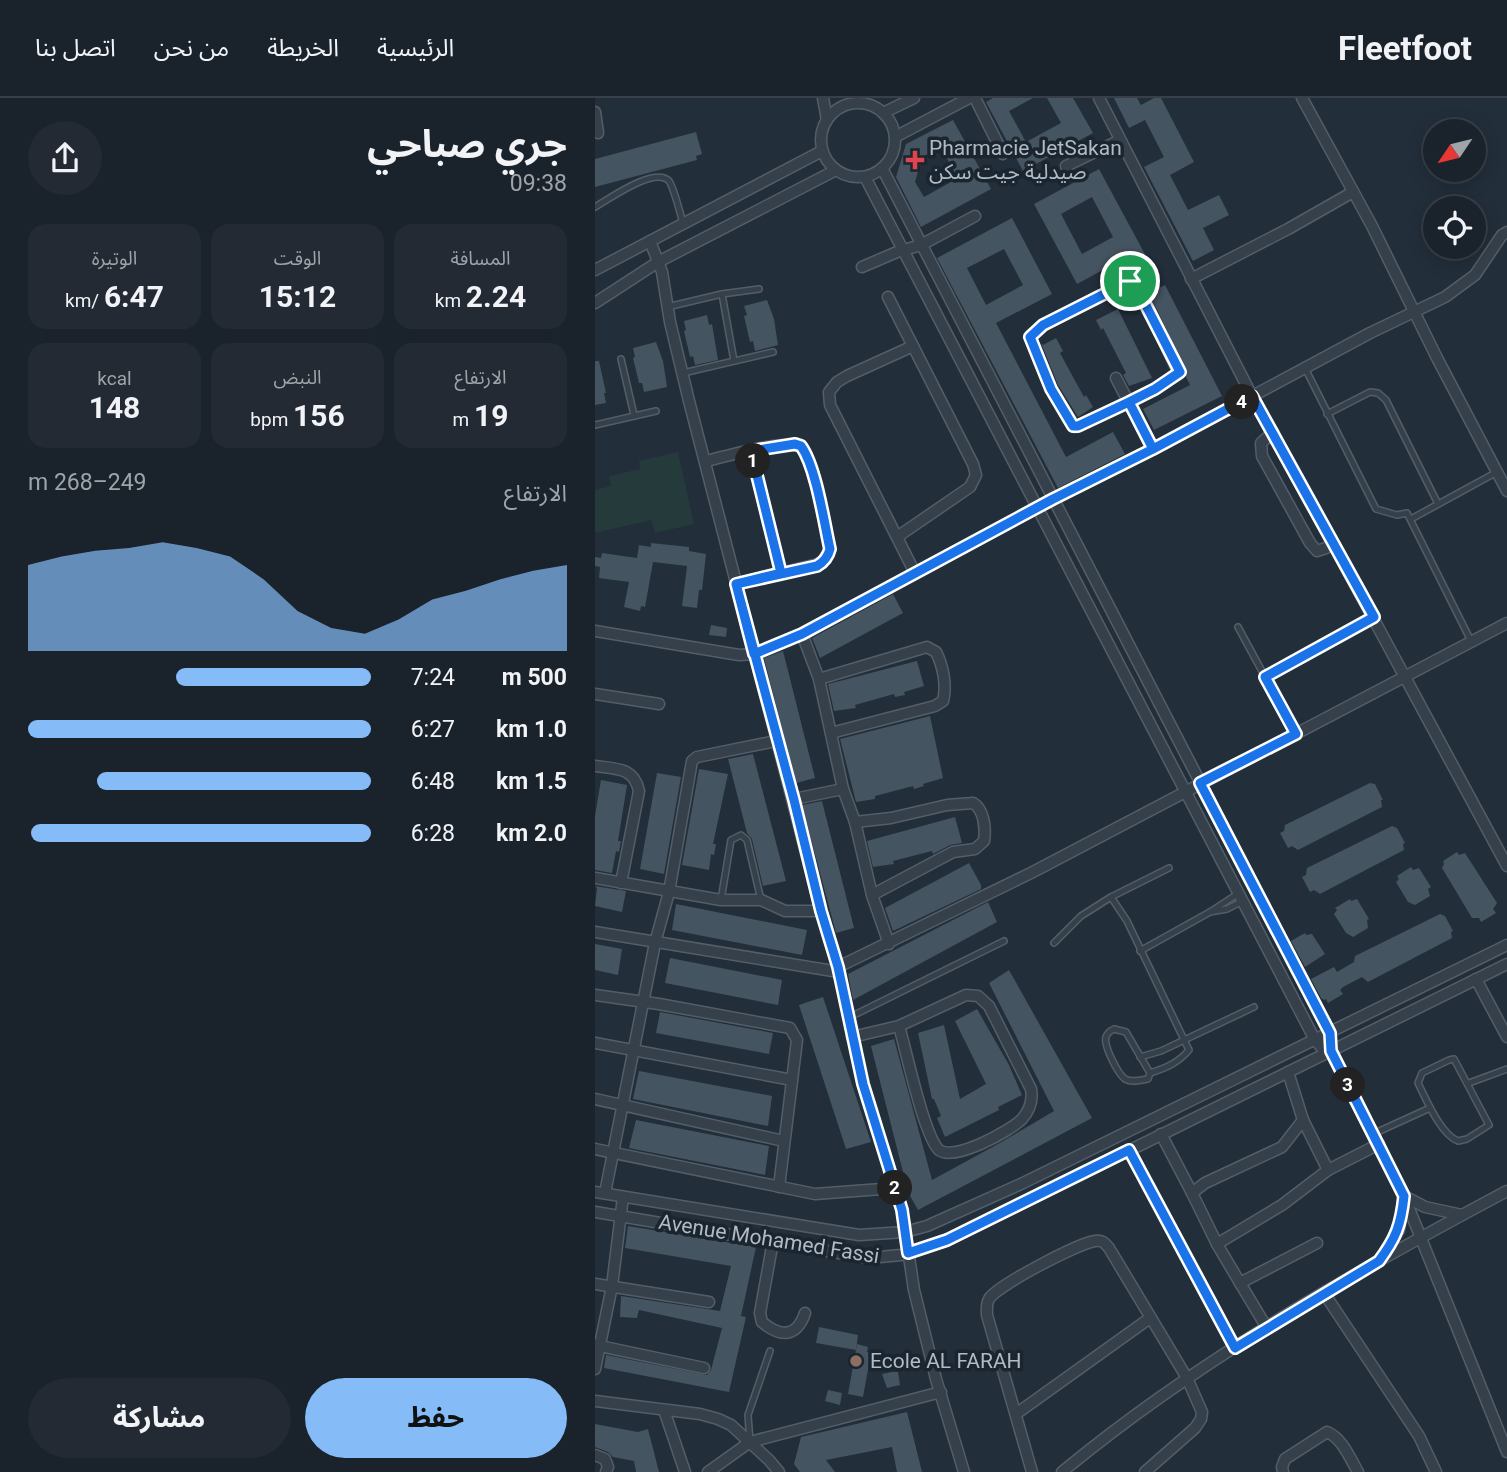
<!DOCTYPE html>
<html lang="ar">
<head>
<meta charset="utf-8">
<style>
	body { margin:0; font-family:Roboto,"Noto Sans Arabic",sans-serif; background:#232a34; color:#f1f3f6; direction:rtl; height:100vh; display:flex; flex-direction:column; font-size:26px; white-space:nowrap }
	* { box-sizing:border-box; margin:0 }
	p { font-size:23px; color:#9fa4a9 }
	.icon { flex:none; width:38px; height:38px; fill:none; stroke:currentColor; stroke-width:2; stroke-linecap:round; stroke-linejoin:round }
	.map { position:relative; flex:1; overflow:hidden; direction:ltr }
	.drawer { display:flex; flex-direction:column; background:#1a222c; width:595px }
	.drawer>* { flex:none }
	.needle { width:46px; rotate:235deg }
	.buttons { position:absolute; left:828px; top:21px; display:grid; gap:14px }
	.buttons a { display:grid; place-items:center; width:63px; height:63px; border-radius:50%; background:#1a222c; box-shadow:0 4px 18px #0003,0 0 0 2px #383f48; font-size:35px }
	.pin { position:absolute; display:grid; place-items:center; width:60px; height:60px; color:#fff; margin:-30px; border:4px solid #fff; border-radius:50%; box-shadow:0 2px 7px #0007 }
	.km { position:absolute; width:35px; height:35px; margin:-18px; border-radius:50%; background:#222; color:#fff; font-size:19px; line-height:35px; text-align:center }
	.round { display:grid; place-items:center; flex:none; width:74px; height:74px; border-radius:37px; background:#232a34 }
	.headline { display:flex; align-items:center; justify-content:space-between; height:119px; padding:0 28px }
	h1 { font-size:38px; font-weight:700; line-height:52px }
	.figures { display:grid; grid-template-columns:repeat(3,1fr); gap:10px; height:119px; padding:7px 28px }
	.figures div { display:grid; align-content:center; border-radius:18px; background:#232a34; text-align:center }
	.figures b { font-size:30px; font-weight:700 }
	.figures small { font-size:19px; font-weight:400 }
	.figures p { font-size:19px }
	.chart { height:196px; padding:14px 28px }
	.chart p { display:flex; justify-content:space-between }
	.chart svg { width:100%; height:126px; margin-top:7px; fill:#85bbf7; opacity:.7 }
	.button { display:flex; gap:14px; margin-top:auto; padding:14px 28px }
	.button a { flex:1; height:80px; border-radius:42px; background:#85bbf7; color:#111; font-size:28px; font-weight:700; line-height:80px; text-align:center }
	.button a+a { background:#232a34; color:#f1f3f6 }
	ul { padding:0 28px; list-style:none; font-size:23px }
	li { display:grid; grid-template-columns:112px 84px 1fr; align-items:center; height:52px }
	li i { height:18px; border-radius:9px; background:#85bbf7 }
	header { display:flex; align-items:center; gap:42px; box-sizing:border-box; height:98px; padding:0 35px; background:#1a222c; border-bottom:2px solid #383f48 }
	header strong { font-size:33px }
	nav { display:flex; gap:38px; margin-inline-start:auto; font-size:24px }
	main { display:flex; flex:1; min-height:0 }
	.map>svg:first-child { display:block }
</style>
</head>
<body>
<header>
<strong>Fleetfoot</strong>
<nav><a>الرئيسية</a><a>الخريطة</a><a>من نحن</a><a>اتصل بنا</a></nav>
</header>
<main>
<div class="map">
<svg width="912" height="1374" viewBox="0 0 912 1374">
	<rect width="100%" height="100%" fill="#222e3a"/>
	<path fill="#243a3b" d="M83,354L99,426L60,435L56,422L0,435V392L16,388L14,378L45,371L44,363Z"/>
	<g fill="#455461" fill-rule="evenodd">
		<path d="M398,0H438L414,13L431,44L466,25L452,0H478L498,35L428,73L391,4Z"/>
		<path d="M519,0H542L546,7L559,0H566L599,64L575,77L593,112L624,97L634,117L608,130L619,152L598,163L549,69L569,59L550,22L534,30Z"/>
		<path d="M358,22L396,91L326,129L301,79L311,46ZM346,50L363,80L329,99L320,84L327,59Z"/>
		<path d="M101,34L107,56L101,58L102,62L0,89V61Z"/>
		<path d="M504,71L559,173L545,180L538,176L530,160L482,186L439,106ZM497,99L518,139L487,156L466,116Z"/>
		<path d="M417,120L457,196L401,225L471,359L518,334L530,356L463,390L342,160ZM409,151L428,187L391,207L372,170Z"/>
		<path d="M570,187L627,298L559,332L548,311L595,287L591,279V273L554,195Z"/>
		<path d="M172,202L179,221L183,247L160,253L158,243L155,244L149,218L152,217L149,208Z"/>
		<path d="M523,211L557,280L534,288L528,277L531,275L508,230L506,232L501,222Z"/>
		<path d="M112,217L114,227L117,226L123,262L100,267L98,258L95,259L89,233L91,232L89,223Z"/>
		<path d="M461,240L468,253L465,255L489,299L491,297L498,309L483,319L463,287L446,245L448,247Z"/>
		<path d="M61,244L68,263L72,289L49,294L47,285H44L38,260L40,259L38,250Z"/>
		<path d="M0,263H4L11,295H9L11,305L0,307Z"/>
		<path d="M56,445L94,449V453L111,456L107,492H104L102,510L87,508L92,468L58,464L50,509L46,508L45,513L29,509L34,484L4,480L5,469L0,468V459L6,460L7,455L42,460L44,447L56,449Z"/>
		<path d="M298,496L308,515L225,560L217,540Z"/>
		<path d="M116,527L132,530L131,539L114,537Z"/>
		<path d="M188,553L220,680L201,685L169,560Z"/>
		<path d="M322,563L329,588L309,594L310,597L300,599L299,596L260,607L261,610L239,613L233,586Z"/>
		<path d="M335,618L348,680L328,686L329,688L319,691L318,688L280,698V701L261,704L245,641Z"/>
		<path d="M158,656L191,783L168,788L157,741L152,735L133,661Z"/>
		<path d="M104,671L133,676L118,746H121L119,757L116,756L114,772L87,767Z"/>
		<path d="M62,675L86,679L69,776L45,771Z"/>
		<path d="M6,682L32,687L23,743H26L24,754L21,753L17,775L0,772V718Z"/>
		<path d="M775,685L780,686L788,702H786L787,709L703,752L697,748L693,750L685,735L689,733L690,727Z"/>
		<path d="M227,703L259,830L241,835L207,707Z"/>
		<path d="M360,719L367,745L355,747L338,756L337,753L298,763L299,766L278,769L272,743Z"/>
		<path d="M797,728L802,730L810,745L808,746L809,752L725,796L719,792L715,794L707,779L711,777L712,770Z"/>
		<path d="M862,754L864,757L870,755L902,805L898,811L901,815L886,824L884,820H877L847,770L849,766L848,763Z"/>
		<path d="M374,765L386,787V791L298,833L290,810Z"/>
		<path d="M816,769L818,772L824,770L836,789L833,791L835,798L820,807L813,804L801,784L804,781L802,778Z"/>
		<path d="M0,788L31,793L27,814L0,808L2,790Z"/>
		<path d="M755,801L756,803L762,801L774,821L772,822L773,830L758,839L751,835L739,816L742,812L740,810Z"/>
		<path d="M393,804L402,824L258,902L253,876Z"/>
		<path d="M81,806L212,832L207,857L77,832Z"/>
		<path d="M845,816L850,818L858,833L856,834L857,840L773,884L767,879L748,889L745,892L748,896L733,905L731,901L729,902L726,900L716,881L739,869L742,874L759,864L760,858Z"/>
		<path d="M710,835L711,837L717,836L730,856L710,869L696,843Z"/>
		<path d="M0,846L27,851L23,877L0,872Z"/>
		<path d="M75,860L187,882L183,907L70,885Z"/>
		<path d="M414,872L497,1020L323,1112L313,1094L317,1091L308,1074L276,948L299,941L337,1082L403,1046L459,1013L394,885Z"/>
		<path d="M228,899L276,1044L251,1051L204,907Z"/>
		<path d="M382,911L414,967L427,997L403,1009L404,1012L350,1039L342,1020L346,1018L339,1001H337L323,935L349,927L365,1001L391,986L360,923Z"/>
		<path d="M65,914L178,935L174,956L61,935Z"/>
		<path d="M44,973L177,998L173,1028L38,1001Z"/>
		<path d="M41,1022L174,1048L170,1077L34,1050Z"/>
		<path d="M33,1128L161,1149L146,1218L151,1219L134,1294L9,1270L11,1257L112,1277L116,1272L127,1230L44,1212L42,1220L25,1219L26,1198L125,1213L136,1168L30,1150Z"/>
		<path d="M224,1229L263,1237L261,1252L221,1245Z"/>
		<path d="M262,1246L273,1249L272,1254L276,1255L268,1299L253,1296Z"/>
		<path d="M297,1274H303L305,1287L292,1290L287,1276Z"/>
		<path d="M233,1292L247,1295L245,1307L230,1303Z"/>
		<path d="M312,1314L327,1374H302L297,1349L231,1362L240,1374H205L199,1366L206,1339Z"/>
		<path d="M0,1326L43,1334L53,1331L64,1374H41L39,1363L18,1359L13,1354L0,1349Z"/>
	</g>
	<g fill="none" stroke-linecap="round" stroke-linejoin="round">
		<defs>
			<g id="service">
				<path d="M0,109C14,101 60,68 74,83C79,90 85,115 88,125"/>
				<path d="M127,196L139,263"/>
				<path d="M72,209L127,196L164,191"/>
				<path d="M26,261L39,317"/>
				<path d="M710,270L781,411L802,417L812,415L876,543"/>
				<path d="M88,275L178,254"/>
				<path d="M732,316L775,294L783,295L791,302L843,406"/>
				<path d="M0,327L61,313"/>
				<path d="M816,421L902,374"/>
				<path d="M643,529L701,636"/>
				<path d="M670,579L777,519"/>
				<path d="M516,799L532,823L594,952C583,965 571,970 555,975"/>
				<path d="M126,802L136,742L146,737L152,742L166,802"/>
				<path d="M615,814L632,811L648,803"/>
				<path d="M459,845L486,818L516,799L574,770"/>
				<path d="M545,853L615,814L644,795"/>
				<path d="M255,919L409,843"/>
				<path d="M519,931L531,934L555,975L553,981C546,982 537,985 530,981C523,976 508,947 511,939C512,935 515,933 519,931Z"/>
				<path d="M545,959L566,953L659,909"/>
				<path d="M859,961L894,1027L872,1041L863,1043C846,1037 831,1001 823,985L827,975L854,962Z"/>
				<path d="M874,985L912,971"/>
				<path d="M778,1036L835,1010"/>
				<path d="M534,1052L640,1250"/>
				<path d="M155,1344L153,1317L175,1253"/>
			</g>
			<g id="minor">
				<path d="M228,0L232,22"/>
				<path d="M380,0L408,56"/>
				<path d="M504,0L657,298L737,444L731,450L722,453L715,445L667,358L666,345L678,334"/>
				<path d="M707,0L777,128L842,260L912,393"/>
				<circle cx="263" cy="42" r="37"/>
				<path d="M0,14L3,35"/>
				<path d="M288,15L319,0"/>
				<path d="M300,39L374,0"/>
				<path d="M471,68L525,42"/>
				<path d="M287,70L735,935L736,953L809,1098L912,1354"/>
				<path d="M270,79L720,942L728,951L736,953"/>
				<path d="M55,143L67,174L75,224L94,303L226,813L243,869L268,986L307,1112L319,1192L341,1281L369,1374"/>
				<path d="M267,169L302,154L326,147L380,118"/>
				<path d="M0,172L227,53"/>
				<path d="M596,181L693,131L758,94"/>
				<path d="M535,183L539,185L552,207L584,276L560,291L480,329L456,291L435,239L448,227Z"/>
				<path d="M293,199L378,366L381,377L375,389L302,439"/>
				<path d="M0,205L63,164L241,72"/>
				<path d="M318,248L252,278L242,284L234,294L235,307L320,475"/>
				<path d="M521,280L558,351"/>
				<path d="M156,353L186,475"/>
				<path d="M111,363C133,358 185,342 206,348C221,368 229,425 235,451L227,465L141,486"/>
				<path d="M737,444L912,768"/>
				<path d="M0,533L144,557L159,556L207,536L458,401L581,339L775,235L850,199L880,177L907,137L912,134"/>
				<path d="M207,536L224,581L248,691"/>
				<path d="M224,581L332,549L341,554C348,568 352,587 348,603L340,608L236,635"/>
				<path d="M0,596L64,606"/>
				<path d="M0,668C21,671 39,669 44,693L26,785"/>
				<path d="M199,701L248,691L260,724L277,797L294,846"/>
				<path d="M260,724L296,720L352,707L378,705C389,711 391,731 389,743L380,751L358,754L277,797"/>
				<path d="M0,780L126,802H166L190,813H226"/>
				<path d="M0,834L244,874"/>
				<path d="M243,869L436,775L912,525"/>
				<path d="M881,881L912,939"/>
				<path d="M0,897L64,906L195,930L202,942L184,1089"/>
				<path d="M257,939L304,928L371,897L383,898L394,908L436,991C438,1002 435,1012 427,1021C415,1033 359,1064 344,1052C329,1038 311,952 304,928"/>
				<path d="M0,945L197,982"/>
				<path d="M693,974L708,1022L687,1049L610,1085L597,1095L622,1146L645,1185L722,1145"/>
				<path d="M0,1001L189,1043"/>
				<path d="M708,1022L733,1072"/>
				<path d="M566,1036L597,1095"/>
				<path d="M0,1051L220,1096L300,1090"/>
				<path d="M0,1094L264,1137L310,1134L332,1128L426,1086L912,847"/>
				<path d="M10,1095L60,845L74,794L97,663L102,659L181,643"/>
				<path d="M809,1098L830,1109L867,1117"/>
				<path d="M0,1114L274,1160L306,1157L353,1142L912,866"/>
				<path d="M178,1143L165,1215L167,1224C186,1240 202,1239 210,1215"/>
				<path d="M622,1146L687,1107L733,1072L784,1046"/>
				<path d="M787,1160L804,1132L809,1101"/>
				<path d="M645,1185L672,1230"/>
				<path d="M0,1186L114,1204"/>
				<path d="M729,1195L824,1338L841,1374"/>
				<path d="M0,1247L109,1270"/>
				<path d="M0,1271L17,1188L28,1099"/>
				<path d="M0,1303L105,1316L123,1321L136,1327L174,1362L184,1374"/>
				<path d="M69,1312L90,1374"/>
				<path d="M421,1316L555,1220"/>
				<path d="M0,1357L10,1361L13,1369L11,1374"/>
				<path d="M113,1374L155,1344L346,1294"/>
				<path d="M437,1374L392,1217C392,1211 391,1206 394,1201C401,1188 484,1145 500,1143C507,1142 509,1144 514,1150L592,1280L607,1314L606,1321L600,1330L550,1374"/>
				<path d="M467,1374C602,1262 758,1175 912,1093"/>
				<path d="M688,1374L687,1369L690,1361L732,1334C747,1340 755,1360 763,1374"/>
			</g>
		</defs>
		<use href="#service" stroke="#535e68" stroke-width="8"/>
		<use href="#minor" stroke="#535e68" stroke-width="13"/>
		<use href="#service" stroke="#35404a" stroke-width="5"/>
		<use href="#minor" stroke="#35404a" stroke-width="10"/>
	</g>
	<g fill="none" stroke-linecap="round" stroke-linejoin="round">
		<defs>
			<path id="route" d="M535,183L539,184L585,274L560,291L534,304L558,351L458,401L207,536L159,556L141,486L186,475L156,353L200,346L206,348C221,369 229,424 235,451C233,459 229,464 222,468L141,486L199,702L226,813L243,869L268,986L307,1112L313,1155L352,1142L534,1052L640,1250L784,1163C801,1140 806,1127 809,1098L736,953L735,935L605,685L701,636L670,579L779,519L657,298L558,351L534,304L483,328H478L456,291L435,239L448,227L535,183"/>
		</defs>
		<use href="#route" stroke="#fff" stroke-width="14"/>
		<use href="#route" stroke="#1a73e8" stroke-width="9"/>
	</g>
	<path fill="#e0444e" stroke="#1b252f" stroke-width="2.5" d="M316.5 51.5h7v7h7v7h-7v7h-7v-7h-7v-7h7z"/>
	<circle fill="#8d6e63" stroke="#1b252f" stroke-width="2.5" cx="261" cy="1263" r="7"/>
	<g text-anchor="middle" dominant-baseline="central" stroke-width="7" stroke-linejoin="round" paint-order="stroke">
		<g font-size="21" fill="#b0bbc6" stroke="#1b252f" text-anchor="start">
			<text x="334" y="50">Pharmacie JetSakan<tspan x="334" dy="24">صيدلية جيت سكن</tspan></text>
			<text x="275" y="1263">Ecole AL FARAH</text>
		</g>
		<g font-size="21" fill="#b0bbc6" stroke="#1b252f">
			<text transform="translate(174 1141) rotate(9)">Avenue Mohamed Fassi</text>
		</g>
	</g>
</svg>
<div class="buttons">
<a><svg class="needle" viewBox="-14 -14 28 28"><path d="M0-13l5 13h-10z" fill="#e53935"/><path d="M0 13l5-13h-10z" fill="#9fa4a9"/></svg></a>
<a><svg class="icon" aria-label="locate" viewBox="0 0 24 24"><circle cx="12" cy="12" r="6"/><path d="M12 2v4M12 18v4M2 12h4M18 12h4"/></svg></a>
</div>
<div class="pin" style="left:535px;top:183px;background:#1e9e55"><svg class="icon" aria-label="arrive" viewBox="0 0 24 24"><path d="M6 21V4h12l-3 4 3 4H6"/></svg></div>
<b class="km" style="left:158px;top:363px">1</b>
<b class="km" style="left:300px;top:1090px">2</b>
<b class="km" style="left:753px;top:987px">3</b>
<b class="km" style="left:647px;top:304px">4</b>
</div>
<section class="drawer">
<div class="headline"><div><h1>جري صباحي</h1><p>09:38</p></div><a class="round"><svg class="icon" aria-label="share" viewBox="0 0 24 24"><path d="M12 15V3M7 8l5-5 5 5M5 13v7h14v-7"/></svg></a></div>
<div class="figures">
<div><p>المسافة</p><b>2.24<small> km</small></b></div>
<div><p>الوقت</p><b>15:12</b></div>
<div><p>الوتيرة</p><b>6:47<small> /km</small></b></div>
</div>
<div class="figures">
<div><p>الارتفاع</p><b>19<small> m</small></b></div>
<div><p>النبض</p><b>156<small> bpm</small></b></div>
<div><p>kcal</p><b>148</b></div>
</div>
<div class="chart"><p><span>الارتفاع</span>249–268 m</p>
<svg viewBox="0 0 160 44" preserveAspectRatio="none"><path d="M0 44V14L10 11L20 9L30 8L40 6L50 8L60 11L70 19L80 30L90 36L100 38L110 33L120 26L130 23L140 19L150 16L160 14V44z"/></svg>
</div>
<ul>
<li><b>500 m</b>7:24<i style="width:57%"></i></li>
<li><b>1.0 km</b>6:27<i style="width:100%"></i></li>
<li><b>1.5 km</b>6:48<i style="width:80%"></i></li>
<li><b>2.0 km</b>6:28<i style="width:99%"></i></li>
</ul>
<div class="button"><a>حفظ</a><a>مشاركة</a></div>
</section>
</main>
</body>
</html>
